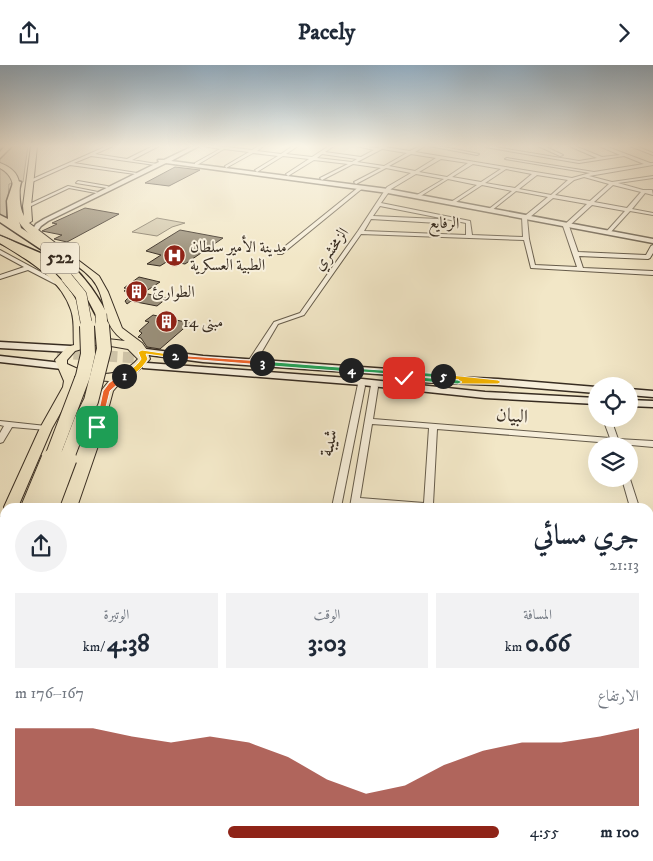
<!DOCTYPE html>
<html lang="ar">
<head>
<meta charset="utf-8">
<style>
	body { margin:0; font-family:"IM FELL DW Pica",Amiri,serif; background:#f2f2f3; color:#1f2937; direction:rtl; height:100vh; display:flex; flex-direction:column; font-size:19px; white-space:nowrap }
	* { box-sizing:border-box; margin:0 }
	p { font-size:16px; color:#747a83 }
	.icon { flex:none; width:28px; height:28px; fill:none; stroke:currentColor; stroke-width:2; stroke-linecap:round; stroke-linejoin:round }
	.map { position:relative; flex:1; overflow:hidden; direction:ltr }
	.side { position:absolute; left:0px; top:438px; width:654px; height:359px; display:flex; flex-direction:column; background:#fff; border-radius:15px 15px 0 0; box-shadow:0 5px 20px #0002; direction:rtl }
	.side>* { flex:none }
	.tools { position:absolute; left:588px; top:312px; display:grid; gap:10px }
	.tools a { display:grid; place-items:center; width:50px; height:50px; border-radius:50%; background:#fff; box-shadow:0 5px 20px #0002; font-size:25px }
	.pin { position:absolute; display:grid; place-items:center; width:42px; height:42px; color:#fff; margin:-21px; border-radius:10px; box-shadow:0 2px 8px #0006 }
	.km { position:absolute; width:25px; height:25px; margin:-12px; border-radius:50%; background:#222; color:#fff; font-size:14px; line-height:25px; text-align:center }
	.round { display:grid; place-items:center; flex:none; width:52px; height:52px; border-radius:26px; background:#f2f2f3 }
	.summary { display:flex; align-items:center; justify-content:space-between; height:85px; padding:0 15px }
	h1 { font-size:28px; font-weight:700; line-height:38px }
	.metrics { display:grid; grid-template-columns:repeat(3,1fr); gap:8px; height:85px; padding:5px 15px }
	.metrics div { display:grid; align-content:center; border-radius:0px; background:#f2f2f3; text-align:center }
	.metrics b { font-size:25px; font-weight:700 }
	.metrics small { font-size:14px; font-weight:400 }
	.metrics p { font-size:14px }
	.chart { height:140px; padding:10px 15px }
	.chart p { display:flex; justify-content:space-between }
	.chart svg { width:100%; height:90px; margin-top:5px; fill:#8f2418; opacity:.7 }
	ul { padding:0 15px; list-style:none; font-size:16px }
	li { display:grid; grid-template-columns:80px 60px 1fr; align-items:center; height:38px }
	li i { height:12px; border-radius:6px; background:#8f2418 }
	header { display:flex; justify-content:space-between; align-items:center; height:65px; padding:0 15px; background:#fff; font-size:22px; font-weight:700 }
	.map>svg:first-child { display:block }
</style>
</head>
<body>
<header><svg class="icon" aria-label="forward" viewBox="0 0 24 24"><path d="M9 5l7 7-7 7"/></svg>Pacely<svg class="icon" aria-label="share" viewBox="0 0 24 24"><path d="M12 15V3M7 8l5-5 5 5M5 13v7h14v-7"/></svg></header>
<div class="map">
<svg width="653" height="796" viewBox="0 0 653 796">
	<rect width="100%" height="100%" fill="#f2e7c7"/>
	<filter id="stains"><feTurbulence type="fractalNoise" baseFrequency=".004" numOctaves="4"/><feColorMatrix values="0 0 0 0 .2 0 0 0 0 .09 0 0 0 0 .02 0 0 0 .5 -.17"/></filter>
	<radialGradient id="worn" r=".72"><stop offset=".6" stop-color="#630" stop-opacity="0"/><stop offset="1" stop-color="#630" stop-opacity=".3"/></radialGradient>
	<g fill="#d2c7ab" stroke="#857a66">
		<path d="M0,81H28L23,117L9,119L7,154L0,150Z"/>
		<path d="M157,153L185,158L172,162L157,171L132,167Z"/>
	</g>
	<g fill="#998e78" stroke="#382d22">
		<path d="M175,102L200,105L169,121L145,118Z"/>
		<path d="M85,143L119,149L67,177L54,174L62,170L42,166L57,159L52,158Z"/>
		<path d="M180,165L223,173L185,199L168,196L160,201L147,199L161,190L146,186Z"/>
		<path d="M139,212L160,217L143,228L167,233L157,241L131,236L127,239L125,236L133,228L124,226L128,224L124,223Z"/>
		<path d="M153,250L190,258L160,284L147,282L141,273L138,272L142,268L139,266L149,257L145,256Z"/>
	</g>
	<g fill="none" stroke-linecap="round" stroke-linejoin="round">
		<path stroke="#cdc2a6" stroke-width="11" stroke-dasharray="11 5.5" stroke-linecap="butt" d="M57,288L153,294"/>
		<path stroke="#cdc2a6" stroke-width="21" stroke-dasharray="21 10" stroke-linecap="butt" d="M0,791L35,796"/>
		<defs>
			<g id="minor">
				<path d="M107,81H113L95,89L127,94L153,81H159L132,95L157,99L155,100L91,91L74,98L137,108L135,109L70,100L32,117L28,116Z"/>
				<path d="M204,81H218L252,85L259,81H264L257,86L281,89L293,81H298L286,89L312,92L329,81H334L325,87L361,92L374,85L357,81L377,83L382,81H387L385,82L410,86L420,81H425L415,87L572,113L590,108L505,94L507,93L594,107L644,99L624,91L579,98L485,82L489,81L579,96L597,93L569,81H575L602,92L620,90L599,81H605L650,98H653V100L589,111L612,117L653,111V113L618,118L643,125H652L653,130L645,128L632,144L653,148V150L630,146L609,169L607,168V166L625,146L592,140L569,161L578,187L646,190L651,181L653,180V188L650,193L648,194L579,191L583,203L653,206V210L531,203L524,175L361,169L304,250L278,259L254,300H248L247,298L274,257L300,248L358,166L387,122L411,108L386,103L356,119L354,117L381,103L353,99L322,115L320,113L348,99L314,95L288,111L286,109L309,94L283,91L257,107L255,105L278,91L253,88L226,103L225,101L249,87L224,84L197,100H195V98L220,84ZM382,84L407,88L384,101L357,97ZM322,89L357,94L352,97L317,93ZM411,89L436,93L415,106L389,101ZM441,94L468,98L447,112L419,107ZM473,99L501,104L481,117L452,112ZM506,104L532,109L515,123L485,118ZM416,109L444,114L417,130V131L419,132L448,114L477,120L451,137V139H453L482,120L512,126L489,144V145L491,146L516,126L548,132L526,150L522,152L523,172L472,170L470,156L381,138L391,124ZM537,110L568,115L551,130L519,124ZM584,112L609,119L590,136L555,130L574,115ZM613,120L641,127L627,143L594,137ZM553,133L587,139L563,161L577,202L535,200L529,174L527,153L530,152ZM380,141L466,158V170L364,166L371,154L438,158L441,156L438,154L373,151Z"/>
				<path d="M429,81H439L479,89L477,90Z"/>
				<path d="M538,81H544L563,90L560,91Z"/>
				<path d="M630,81H636L653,88V90Z"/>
				<path d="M78,116L107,121L109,122L107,123L76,118Z"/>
				<path d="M68,121L98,127L96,128L69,123L29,142L25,141Z"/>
				<path d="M360,121L364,122L282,189H278V187Z"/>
				<path d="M0,185L63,219L64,220L59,221L28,205L0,214V210L24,202L0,189Z"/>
				<path d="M358,319H364L365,321L341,442H332Z"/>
				<path d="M371,320H377L378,322L373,354L610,373L603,354H611L618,374L653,376V382L620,379L619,381H615L611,378L437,364L433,439L436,440L437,442H399L359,439L358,442H350ZM372,359L429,363L424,438L360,433Z"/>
				<path d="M0,356L46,361L50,363L46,365L12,362L3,377L0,378V368L4,361L0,360Z"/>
				<path d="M629,412L630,414L639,442H630L622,414H629Z"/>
				<rect x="649" y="460" width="4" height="6"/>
				<path d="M649,482L653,484V504L649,502Z"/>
				<path d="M649,572L653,573V583L649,582Z"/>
				<rect x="649" y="589" width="4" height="10"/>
				<path d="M289,791H303L302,796H288Z"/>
				<path d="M586,791H600L601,796H587Z"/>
			</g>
			<path id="tertiary" d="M193,81H199L171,96L388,124L653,174V178L388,128L166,98L48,156L41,161L36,168L31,167L36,159L44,154L159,97L158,95H164Z"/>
			<g id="secondary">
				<path d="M0,277L71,281L76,284L71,287L0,283Z"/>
				<path d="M138,283L203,291L403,305L408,308L407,310L498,314L596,322V328L498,320L394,316L389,313L392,310L203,297L134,288L133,286Z"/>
				<path d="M0,291L62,298L67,301L62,304L0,297Z"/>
				<path d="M147,298L362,314L485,327L596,333V339L485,333L362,320L143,303L142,301L143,299Z"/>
				<path d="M629,324L653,326V332L629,330Z"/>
				<path d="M629,335L653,336V342L629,341Z"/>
				<path d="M0,687L5,689V748L0,746Z"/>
				<rect x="0" y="770" width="5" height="20"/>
				<path d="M8,791H83L81,796H6Z"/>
				<path d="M96,791H123L121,796H94Z"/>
				<path d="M137,791H200L202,796H139Z"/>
				<path d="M227,791H284L286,796H229Z"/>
			</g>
			<g id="primary">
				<path d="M31,81H37L31,141L32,156L29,158L99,211L108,227L122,263L142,278L147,285L150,294C140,308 123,312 113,326L99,378L77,442H63L85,378L101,326L109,316L94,315L74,311L75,322L52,363L18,442H5V444L4,442L40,363L63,322L64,316L55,295L67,282L74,280C73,269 75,256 71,245C60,212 27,195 0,178V171C28,180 72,218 81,246C84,256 84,267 84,277L99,273L125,276C99,260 109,234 92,214C71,190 33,182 17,154C7,134 23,116 0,103V98C31,110 13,129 24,151L23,141ZM99,279L128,284L138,294C120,315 90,311 67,299V295L75,286Z"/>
				<path d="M5,451V464L0,463V452Z"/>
				<path d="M5,473V497L0,499V475Z"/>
				<path d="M5,666V707L0,709V668Z"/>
			</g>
			<g id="motorway">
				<path d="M5,81H12L0,93V87Z"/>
				<path d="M14,115L21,117L15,142L21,163C60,188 86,207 107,249L105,252H97L86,231L67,206L42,185L0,157V150L8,154L7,136Z"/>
				<path d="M0,171L52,193L53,195L48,198L44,197L0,178Z"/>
				<path d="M91,332L96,333L98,336L97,366L70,442H53L81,366L84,336L86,333Z"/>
				<path d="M5,504V533L0,535V505Z"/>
				<path d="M5,583V623L0,625V585Z"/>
			</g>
		</defs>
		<use href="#minor" stroke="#665c4b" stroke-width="2"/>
		<use href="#tertiary" stroke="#665c4b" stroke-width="3"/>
		<use href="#secondary" stroke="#382d22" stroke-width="3"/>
		<use href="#primary" stroke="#382d22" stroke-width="2"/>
		<use href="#motorway" stroke="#382d22" stroke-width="3"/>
		<use href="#minor" fill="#f7efdb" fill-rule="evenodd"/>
		<use href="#tertiary" fill="#f7efdb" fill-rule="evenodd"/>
		<use href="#secondary" fill="#f7efdb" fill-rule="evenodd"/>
		<use href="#primary" fill="#f2e7c7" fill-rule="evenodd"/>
		<use href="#motorway" fill="#f2e7c7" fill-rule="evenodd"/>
		<defs>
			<g id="motorway-bridge-far2">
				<path d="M67,213L81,230L87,262"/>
				<path d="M101,249L102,262"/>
			</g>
			<g id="motorway-bridge-far1">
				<path d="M51,395L83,311L88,289L87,261"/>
				<path d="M66,395L81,356L91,336L104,284L102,261"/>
			</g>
			<g id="motorway-bridge">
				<path d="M31,442L51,394"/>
				<path d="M49,442L67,394"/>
			</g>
		</defs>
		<use href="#motorway-bridge-far2" stroke="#382d22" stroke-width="12" stroke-linecap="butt"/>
		<use href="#motorway-bridge-far1" stroke="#382d22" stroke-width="16" stroke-linecap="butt"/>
		<use href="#motorway-bridge" stroke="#382d22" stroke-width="21" stroke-linecap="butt"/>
		<use href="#motorway-bridge-far2" stroke="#f2e7c7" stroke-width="11"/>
		<use href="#motorway-bridge-far1" stroke="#f2e7c7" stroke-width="14"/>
		<use href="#motorway-bridge" stroke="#f2e7c7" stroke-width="19"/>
	</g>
	<linearGradient id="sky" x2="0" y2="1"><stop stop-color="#93afc4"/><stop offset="0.42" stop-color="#f9f4e6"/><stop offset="1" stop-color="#f9f4e6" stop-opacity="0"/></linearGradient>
	<rect width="653" height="193" fill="url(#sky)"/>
	<path fill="#f0652b" stroke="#fff" d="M121,309L127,311L110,326L101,362L95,364L103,326L109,318Z"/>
	<path fill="#f5b400" stroke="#fff" d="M142,285L175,290L178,291L175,293L146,289L148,294C142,304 133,313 121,312V309C129,306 136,302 141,294L138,287Z"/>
	<path fill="#f0652b" stroke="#fff" d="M173,290L262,296L265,298L262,300L175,293H173Z"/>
	<path fill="#22a559" stroke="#fff" d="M262,296L351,303L355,305L351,307L259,300L258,298Z"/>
	<path fill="#22a559" stroke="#fff" d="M351,303L443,309L447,311L443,313L349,306L348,305Z"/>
	<path fill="#f5b400" stroke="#fff" d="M441,309L498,315L501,317L498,319H458L455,317L459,315L441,312Z"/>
	<path fill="#22a559" stroke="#fff" d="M404,311L458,315L462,317L458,319L402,315L401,313Z"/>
	<defs>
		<symbol id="hospital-disc" viewBox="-11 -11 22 22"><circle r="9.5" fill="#8f2418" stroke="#f7efdb"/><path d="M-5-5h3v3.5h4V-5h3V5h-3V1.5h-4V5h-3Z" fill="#fff"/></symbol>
		<symbol id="building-disc" viewBox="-11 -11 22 22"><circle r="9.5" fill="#8f2418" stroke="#f7efdb"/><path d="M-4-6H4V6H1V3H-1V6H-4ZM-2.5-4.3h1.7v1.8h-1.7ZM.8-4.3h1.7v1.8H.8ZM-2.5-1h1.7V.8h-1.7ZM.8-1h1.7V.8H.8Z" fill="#fff"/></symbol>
	</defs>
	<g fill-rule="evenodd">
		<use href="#hospital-disc" x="162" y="178" width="25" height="25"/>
		<use href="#building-disc" x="124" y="214" width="25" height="25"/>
		<use href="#building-disc" x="154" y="244" width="25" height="25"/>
	</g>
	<g text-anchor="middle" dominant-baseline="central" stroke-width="4" stroke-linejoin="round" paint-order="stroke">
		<g font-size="16" fill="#382d22" stroke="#f7efdb">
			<text transform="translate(444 158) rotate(2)">الرفايع</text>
			<text transform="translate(331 184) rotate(-54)">الزمخشري</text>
		</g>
		<g font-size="16" fill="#382d22" stroke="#f7efdb" text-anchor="start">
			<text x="190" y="182">مدينة الأمير سلطان<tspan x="190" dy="18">الطبية العسكرية</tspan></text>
			<text x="152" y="227">الطوارئ</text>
			<text x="183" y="257">مبنى 14</text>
		</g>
		<rect fill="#f7efdb" stroke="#71675a" stroke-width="1" x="41" y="177.5" width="38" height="31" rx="4"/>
		<g font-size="18" font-weight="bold" fill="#382d22">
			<text x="60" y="193">522</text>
		</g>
		<g font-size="19" fill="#382d22" stroke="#f7efdb">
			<text transform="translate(512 351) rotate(5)">البيان</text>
			<text transform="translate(329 378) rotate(-78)">شيبة</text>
		</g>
	</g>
	<rect width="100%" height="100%" filter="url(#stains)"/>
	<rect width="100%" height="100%" fill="url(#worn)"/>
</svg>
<div class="tools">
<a><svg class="icon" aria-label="locate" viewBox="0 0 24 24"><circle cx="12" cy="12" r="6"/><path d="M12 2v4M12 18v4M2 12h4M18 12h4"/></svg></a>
<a><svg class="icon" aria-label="layers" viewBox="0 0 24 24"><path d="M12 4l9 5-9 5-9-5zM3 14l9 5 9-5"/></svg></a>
</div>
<div class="pin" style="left:97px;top:362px;background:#1e9e55"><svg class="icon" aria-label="arrive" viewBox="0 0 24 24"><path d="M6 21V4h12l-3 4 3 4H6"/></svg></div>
<div class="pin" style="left:404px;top:313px;background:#d93025"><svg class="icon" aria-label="check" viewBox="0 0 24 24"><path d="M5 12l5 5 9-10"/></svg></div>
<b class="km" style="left:124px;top:311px">1</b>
<b class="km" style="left:175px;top:291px">2</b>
<b class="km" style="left:262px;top:298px">3</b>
<b class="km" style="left:351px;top:305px">4</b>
<b class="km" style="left:443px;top:311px">5</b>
<section class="side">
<div class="summary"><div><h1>جري مسائي</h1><p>21:13</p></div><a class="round"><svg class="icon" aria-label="share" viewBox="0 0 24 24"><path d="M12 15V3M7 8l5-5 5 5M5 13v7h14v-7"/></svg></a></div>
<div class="metrics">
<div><p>المسافة</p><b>0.66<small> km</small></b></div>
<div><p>الوقت</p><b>3:03</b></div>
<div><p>الوتيرة</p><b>4:38<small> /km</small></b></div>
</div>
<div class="chart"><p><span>الارتفاع</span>167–176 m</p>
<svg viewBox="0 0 160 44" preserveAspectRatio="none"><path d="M0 44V6L10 6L20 6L30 10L40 13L50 10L60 13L70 20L80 31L90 38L100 34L110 24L120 17L130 13L140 13L150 10L160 6V44z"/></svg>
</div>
<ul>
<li><b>100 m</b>4:55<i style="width:56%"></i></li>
</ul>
</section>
</div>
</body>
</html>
